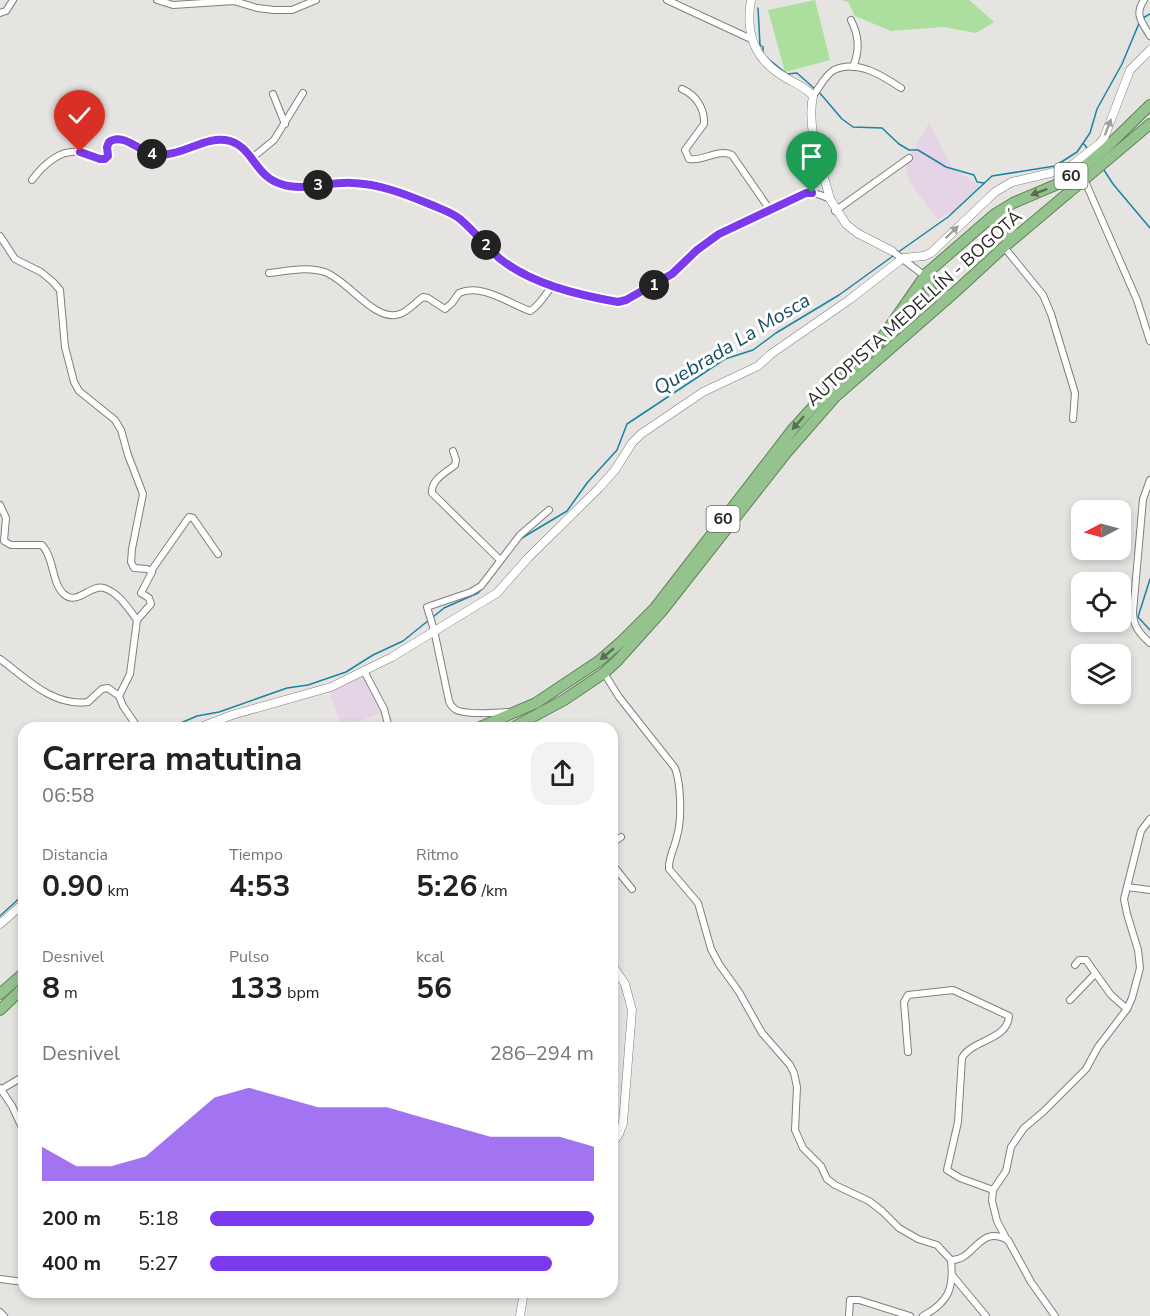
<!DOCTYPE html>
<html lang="es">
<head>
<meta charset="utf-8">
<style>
	body { margin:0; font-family:"Nunito Sans",sans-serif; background:#f2f2f2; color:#222; height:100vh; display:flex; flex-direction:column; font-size:22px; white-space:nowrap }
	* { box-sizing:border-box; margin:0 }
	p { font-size:20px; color:#767676 }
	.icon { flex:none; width:33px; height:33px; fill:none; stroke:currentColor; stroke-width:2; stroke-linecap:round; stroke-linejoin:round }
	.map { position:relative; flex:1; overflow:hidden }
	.drawer { position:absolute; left:18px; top:722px; width:600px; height:576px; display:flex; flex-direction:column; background:#fff; border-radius:18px; box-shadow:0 3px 9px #0003 }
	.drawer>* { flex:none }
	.needle { width:39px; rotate:264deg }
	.tools { position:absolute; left:1071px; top:500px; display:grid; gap:12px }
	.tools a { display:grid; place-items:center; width:60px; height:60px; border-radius:12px; background:#fff; box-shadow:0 3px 9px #0003; font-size:30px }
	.pin { position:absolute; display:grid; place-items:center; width:51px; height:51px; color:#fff; margin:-62px -26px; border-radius:50% 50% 50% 0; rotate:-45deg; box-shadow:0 0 6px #0007 }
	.pin .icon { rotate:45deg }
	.km { position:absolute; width:30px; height:30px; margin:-15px; border-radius:50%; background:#222; color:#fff; font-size:16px; line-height:30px; text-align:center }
	.round { display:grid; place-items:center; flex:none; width:63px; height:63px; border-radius:18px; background:#f2f2f2 }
	.head { display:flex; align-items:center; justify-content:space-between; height:102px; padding:0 24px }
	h1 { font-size:33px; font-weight:700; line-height:45px }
	.metrics { display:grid; grid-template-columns:repeat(3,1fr); gap:9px; height:102px; padding:6px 24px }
	.metrics div { display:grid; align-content:center }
	.metrics b { font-size:30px; font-weight:700 }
	.metrics small { font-size:16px; font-weight:400 }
	.metrics p { font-size:16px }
	.chart { height:168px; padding:12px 24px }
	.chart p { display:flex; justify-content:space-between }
	.chart svg { width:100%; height:108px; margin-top:6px; fill:#7c3aed; opacity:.7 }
	ul { padding:0 24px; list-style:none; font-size:20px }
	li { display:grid; grid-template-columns:96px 72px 1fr; align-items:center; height:45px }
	li i { height:15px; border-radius:8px; background:#7c3aed }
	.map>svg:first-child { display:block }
</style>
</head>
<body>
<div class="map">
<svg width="1150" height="1316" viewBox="0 0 1150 1316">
	<rect width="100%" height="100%" fill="#e5e4e1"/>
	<g fill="#e5d4e5">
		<path d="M929,123L952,167L980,186L953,211L938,219L910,183L905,164Z"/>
		<path d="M364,674L382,713L343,727L328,690Z"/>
	</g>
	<g fill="#acdf9d">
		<path d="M815,0L830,60L785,72L768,10Z"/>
		<path d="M841,0H969L994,22L976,33L944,27L891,31L855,16L848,2Z"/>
	</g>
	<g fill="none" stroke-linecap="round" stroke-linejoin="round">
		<g stroke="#1b83a2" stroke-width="1.5">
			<path d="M758,8L760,45L763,47V54"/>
			<path d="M1143,18L1150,14"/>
			<path d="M766,57L787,74L797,73L815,89"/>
			<path d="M819,92L842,119L853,127L882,128L899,144L909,150H918L946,167L974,175L977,182L984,183"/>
			<path d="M1084,144L1087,148"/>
			<path d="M1104,170L1113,184L1150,228"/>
			<path d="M897,253L948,217L992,176L1055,166L1077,152L1090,133L1097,109L1122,64L1140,21"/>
			<path d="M522,538L567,511L587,483L617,450L627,424L725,359L753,350L776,333L839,295L893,256"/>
			<path d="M1150,579L1138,617L1150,630"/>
			<path d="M487,583L513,548"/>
			<path d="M433,617L444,608L478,593L482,589"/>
			<path d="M169,728L197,716L219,712L287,688L308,685L346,672L373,655L403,641L429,620"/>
			<path d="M0,916L24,894"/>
		</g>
		<defs>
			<g id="minor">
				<path d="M157,0L173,5L234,1L257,8L274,10H292L316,0"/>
				<path d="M667,0L751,39"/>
				<path d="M1144,0C1134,15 1142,22 1150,36"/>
				<path d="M0,13L6,11L13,0"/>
				<path d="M851,20C859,36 860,50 853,67"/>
				<path d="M682,89C696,95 705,109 704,124L685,150L689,159C703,162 718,148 732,155L770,210"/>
				<path d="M273,94L285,124"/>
				<path d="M813,96C819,88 825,75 834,70C857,59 883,76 901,88"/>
				<path d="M252,158L274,140L303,93"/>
				<path d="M1084,179L1137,300L1150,341"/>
				<path d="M32,180C43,165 62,147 82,153C90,155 97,159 105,159L108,156L107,147L109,142C123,132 140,152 154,154C180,159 204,134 230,141C253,148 255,176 281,184C304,192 330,181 353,183C381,184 407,195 432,205C441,209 453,213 460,219C474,231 486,246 499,258C531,284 578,295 618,302C647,298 676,267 698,250C722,230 750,219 778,206C788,202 798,195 808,193C816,192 823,196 830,199"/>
				<path d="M835,211L909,158"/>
				<path d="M0,236L15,259L41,272L53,282L60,290L65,347L74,382L79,391L115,420L121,430L128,455L143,494L132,549L131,562L134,568L147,569L152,572L141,593L149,598L151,604L137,620L130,674L119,696L123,706L138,728"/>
				<path d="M1004,247L1043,295L1051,314L1075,393L1073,419"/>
				<path d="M892,251L925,276"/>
				<path d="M269,273C288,271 307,266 325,272C349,281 375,323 400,314C408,311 416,302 423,297L428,298L445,309L452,303L459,293C482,283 508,303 530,311C540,306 545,293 553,286"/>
				<path d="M453,451L456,460L455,465C447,472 431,479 432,493L500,560"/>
				<path d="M1150,480L1143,499L1133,612C1133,626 1140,634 1150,643"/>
				<path d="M0,505L6,518L4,541L11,545H42C55,559 51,584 65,595C78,605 91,584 104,588C119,593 128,608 137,620"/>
				<path d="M151,571L189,517L193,518L218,554"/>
				<path d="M0,659C26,678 53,707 88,702L102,689L108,688L119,696"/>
				<path d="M364,671L384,709L389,728"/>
				<path d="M604,673L619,697L675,768C681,784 682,820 677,836C675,847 668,858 669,869L698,903L711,949L719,964L739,992L762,1033L790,1065L794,1073L797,1087L795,1130L803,1148L821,1166L827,1179L835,1185L869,1201L882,1211L899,1228L918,1239L937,1245L951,1260C975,1261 978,1224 1008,1240L1031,1282L1055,1316"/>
				<path d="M508,712C497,713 462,715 455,709C452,707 450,704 449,701L434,630L427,607L471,592L481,586L520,535L549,510"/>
				<path d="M612,843L621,837"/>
				<path d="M612,864L632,889"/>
				<path d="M1127,887L1150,890"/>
				<path d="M1075,965L1079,960H1086L1111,995L1127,1009"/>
				<path d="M1070,1000L1095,974"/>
				<path d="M908,1052L904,1002L908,995L953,990L1009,1016C1008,1040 971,1040 962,1058L958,1122L947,1170L960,1178L993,1190"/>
				<path d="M0,1088L12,1106L24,1132"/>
				<path d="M2,1089L24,1076"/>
				<path d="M1007,1240L997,1221L992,1201L993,1190L1006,1171L1011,1147L1024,1128L1043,1112L1086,1069L1098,1047L1127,1009L1132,998L1140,968L1138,950L1127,914L1124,899L1141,831L1150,819"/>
				<path d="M952,1275L986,1316"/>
				<path d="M0,1279L24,1282"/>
				<path d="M0,1312L4,1316"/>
				<path d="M849,1316L850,1300H859L910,1316"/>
				<path d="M923,1316C949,1302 954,1288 951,1260"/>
			</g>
			<g id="tertiary">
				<path d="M751,0C745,35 755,60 786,78C796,84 806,87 813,96C806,130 822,167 830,199L846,224L857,233L892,251"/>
				<path d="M198,728L232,715L331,687L392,657L497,593L528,558L599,488L615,470L632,443L641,434L703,392L758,366L771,354L849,300L903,258L924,256L931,253L995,192L1012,182L1067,169L1099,144L1104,138L1130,70L1150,50"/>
				<path d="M0,924L24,903"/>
				<path d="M612,965L625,984L632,1010L623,1123L619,1134L612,1144"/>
				<path d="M520,1316L524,1292"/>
			</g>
			<g id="trunk">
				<path d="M990,221L999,218L1008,222L1012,230L1008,242"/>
				<path d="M930,271L927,281C929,294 938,299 951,295"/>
				<path d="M478,728L536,703L599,661L622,641L655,608L793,429L822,397L877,345L927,273L995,214L1013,203L1060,183L1079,171L1106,148L1150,105"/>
				<path d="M512,728L564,700L604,673L618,660L662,611L787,452L835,397L954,293L1004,247L1150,124"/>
				<path d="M0,994L24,973"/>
				<path d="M0,1010L24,987"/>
			</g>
		</defs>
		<use href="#minor" stroke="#7f7f7c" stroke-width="8"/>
		<use href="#tertiary" stroke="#7f7f7c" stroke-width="9"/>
		<use href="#trunk" stroke="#5e8358" stroke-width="12"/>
		<use href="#minor" stroke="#fff" stroke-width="6"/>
		<use href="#tertiary" stroke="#fff" stroke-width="8"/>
		<use href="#trunk" stroke="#94c38e" stroke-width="10"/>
	</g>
	<defs><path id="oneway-solid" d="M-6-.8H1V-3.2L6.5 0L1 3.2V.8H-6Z" transform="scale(1.5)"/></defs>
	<g fill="#9f9f9e">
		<use href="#oneway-solid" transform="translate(1108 127) rotate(-69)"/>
		<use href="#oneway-solid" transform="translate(952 232) rotate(-44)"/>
	</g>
	<g fill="#5a6e56">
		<use href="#oneway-solid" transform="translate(1039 192) rotate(159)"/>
		<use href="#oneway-solid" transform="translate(798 423) rotate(131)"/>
		<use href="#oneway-solid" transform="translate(607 654) rotate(140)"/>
	</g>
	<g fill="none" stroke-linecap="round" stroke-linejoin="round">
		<defs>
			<path id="route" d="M80,152L100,159H105L108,156L107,147L109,142C123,132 140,152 154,154C180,159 205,134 230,141C253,148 255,176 281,184C304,192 330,181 353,183C381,184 407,195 432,205C441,209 453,213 460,219C474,231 486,246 499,258C531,284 578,295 618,302L626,300L672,274L697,250L719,234L806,193H812"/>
		</defs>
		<use href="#route" stroke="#fff" stroke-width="12"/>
		<use href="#route" stroke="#7c3aed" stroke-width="8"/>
	</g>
	<g text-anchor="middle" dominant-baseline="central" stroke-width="6" stroke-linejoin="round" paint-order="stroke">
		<g fill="#fff" stroke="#6a6968" stroke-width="1.5">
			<rect x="1054.5" y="163" width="33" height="26" rx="4.5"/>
			<rect x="706.5" y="506" width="33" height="26" rx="4.5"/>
		</g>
		<g font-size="16" font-weight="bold" fill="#2a2928">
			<text x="1071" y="176">60</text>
			<text x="723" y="519">60</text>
		</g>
		<g font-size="18" fill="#2a2928" stroke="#fff">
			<text transform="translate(914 308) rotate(-42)">AUTOPISTA MEDELLÍN - BOGOTÁ</text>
		</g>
		<g font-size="20" font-style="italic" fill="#194e61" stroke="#fff">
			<text transform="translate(732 344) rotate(-31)">Quebrada La Mosca</text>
		</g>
	</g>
</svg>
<div class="tools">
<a><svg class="needle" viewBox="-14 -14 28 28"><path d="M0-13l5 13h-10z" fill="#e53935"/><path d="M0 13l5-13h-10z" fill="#767676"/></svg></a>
<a><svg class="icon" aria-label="locate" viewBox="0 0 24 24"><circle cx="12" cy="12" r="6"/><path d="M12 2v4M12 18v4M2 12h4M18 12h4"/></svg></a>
<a><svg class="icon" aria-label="layers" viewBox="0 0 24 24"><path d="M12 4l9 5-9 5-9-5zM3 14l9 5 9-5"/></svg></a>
</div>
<div class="pin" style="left:812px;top:193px;background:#1e9e55"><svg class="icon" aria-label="arrive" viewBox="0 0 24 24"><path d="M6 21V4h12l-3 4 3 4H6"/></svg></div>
<div class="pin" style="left:80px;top:152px;background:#d93025"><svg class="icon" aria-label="check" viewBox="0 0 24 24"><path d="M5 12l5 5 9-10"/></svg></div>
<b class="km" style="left:654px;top:285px">1</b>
<b class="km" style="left:486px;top:245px">2</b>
<b class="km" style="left:318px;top:185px">3</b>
<b class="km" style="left:152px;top:154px">4</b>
<section class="drawer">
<div class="head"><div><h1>Carrera matutina</h1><p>06:58</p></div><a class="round"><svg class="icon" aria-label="share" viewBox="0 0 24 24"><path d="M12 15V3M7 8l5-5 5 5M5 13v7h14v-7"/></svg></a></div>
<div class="metrics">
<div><p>Distancia</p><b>0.90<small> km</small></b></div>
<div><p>Tiempo</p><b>4:53</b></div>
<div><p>Ritmo</p><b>5:26<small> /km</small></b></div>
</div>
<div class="metrics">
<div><p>Desnivel</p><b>8<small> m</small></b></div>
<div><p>Pulso</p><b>133<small> bpm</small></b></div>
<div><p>kcal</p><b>56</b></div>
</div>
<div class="chart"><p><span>Desnivel</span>286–294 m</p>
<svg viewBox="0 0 160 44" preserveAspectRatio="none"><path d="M0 44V30L10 38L20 38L30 34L40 22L50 10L60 6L70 10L80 14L90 14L100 14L110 18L120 22L130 26L140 26L150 26L160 30V44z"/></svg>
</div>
<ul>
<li><b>200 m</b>5:18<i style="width:100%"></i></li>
<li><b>400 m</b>5:27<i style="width:89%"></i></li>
</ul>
</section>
</div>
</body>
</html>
